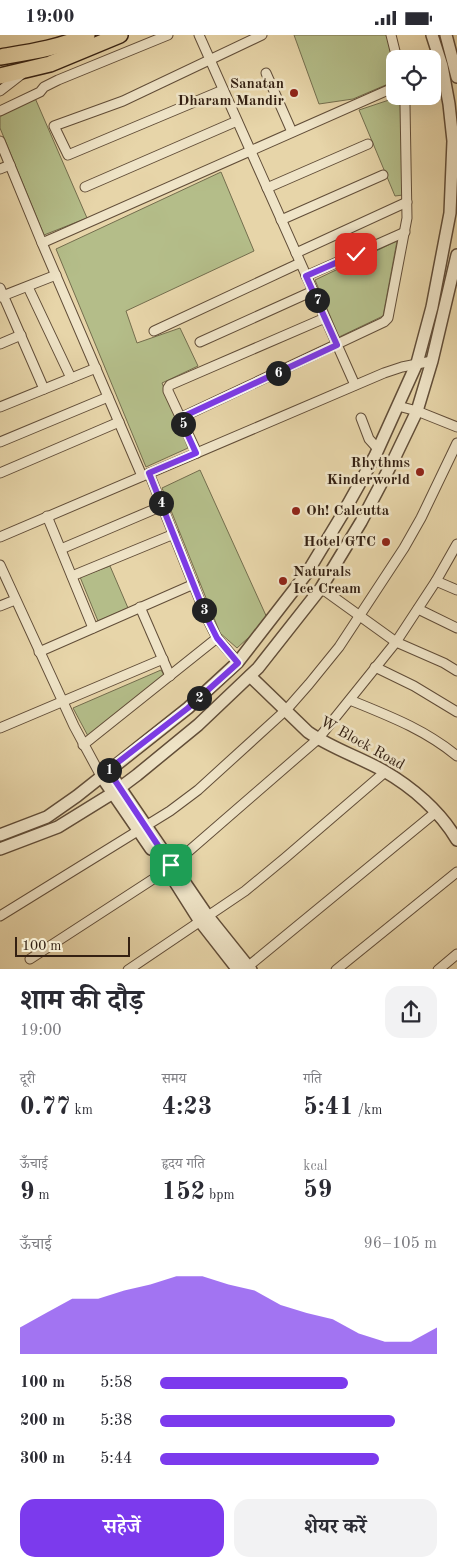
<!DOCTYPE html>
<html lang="hi">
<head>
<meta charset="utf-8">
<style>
	body { margin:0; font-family:"Old Standard TT","Noto Serif Devanagari",serif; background:#f2f2f3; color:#2b2b33; height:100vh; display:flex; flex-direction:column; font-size:19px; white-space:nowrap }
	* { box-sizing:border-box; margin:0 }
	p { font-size:16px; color:#7c7c81 }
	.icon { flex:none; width:28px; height:28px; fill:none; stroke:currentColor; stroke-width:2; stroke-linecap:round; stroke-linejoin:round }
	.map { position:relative; height:934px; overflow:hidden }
	.details { display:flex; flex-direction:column; background:#fff; flex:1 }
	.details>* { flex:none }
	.controls { position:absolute; left:386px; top:15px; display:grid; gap:10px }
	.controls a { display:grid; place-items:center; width:55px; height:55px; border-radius:10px; background:#fff; box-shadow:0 5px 20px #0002; font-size:25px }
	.scale { position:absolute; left:15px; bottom:12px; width:115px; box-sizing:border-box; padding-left:5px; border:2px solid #342012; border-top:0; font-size:14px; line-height:18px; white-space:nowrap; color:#342012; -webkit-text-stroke:4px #efe4c7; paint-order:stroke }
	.pin { position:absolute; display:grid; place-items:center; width:42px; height:42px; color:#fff; margin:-21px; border-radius:10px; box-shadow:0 2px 8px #0006 }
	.km { position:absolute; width:25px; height:25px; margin:-12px; border-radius:50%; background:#222; color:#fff; font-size:14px; line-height:25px; text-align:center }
	.round { display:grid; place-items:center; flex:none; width:52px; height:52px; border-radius:15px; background:#f2f2f3 }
	.overview { display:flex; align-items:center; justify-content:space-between; height:85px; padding:0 20px }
	h1 { font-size:28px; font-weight:700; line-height:38px }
	.figures { display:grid; grid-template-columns:repeat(3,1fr); gap:8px; height:85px; padding:5px 20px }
	.figures div { display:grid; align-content:center }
	.figures b { font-size:25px; font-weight:700 }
	.figures small { font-size:14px; font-weight:400 }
	.figures p { font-size:14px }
	.chart { height:140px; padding:10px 20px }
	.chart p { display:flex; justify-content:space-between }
	.chart svg { width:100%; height:90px; margin-top:5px; fill:#7c3aed; opacity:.7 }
	.button { display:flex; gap:10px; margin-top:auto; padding:10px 20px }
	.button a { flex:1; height:58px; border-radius:15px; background:#7c3aed; color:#fff; font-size:20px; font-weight:700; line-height:58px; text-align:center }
	.button a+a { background:#f2f2f3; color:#2b2b33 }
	ul { padding:0 20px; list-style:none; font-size:16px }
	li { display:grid; grid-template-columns:80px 60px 1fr; align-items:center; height:38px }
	li i { height:12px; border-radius:6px; background:#7c3aed }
	.status { display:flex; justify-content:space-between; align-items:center; height:35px; padding:0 25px; background:#fff; direction:ltr }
	.status svg { height:14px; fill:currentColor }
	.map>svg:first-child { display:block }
</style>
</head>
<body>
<div class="status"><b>19:00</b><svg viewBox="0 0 49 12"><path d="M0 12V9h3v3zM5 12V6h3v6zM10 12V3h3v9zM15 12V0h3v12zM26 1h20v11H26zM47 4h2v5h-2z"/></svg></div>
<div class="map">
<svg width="457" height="935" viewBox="0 0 457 935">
	<rect width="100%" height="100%" fill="#e7d5a9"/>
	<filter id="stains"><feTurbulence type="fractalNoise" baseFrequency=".004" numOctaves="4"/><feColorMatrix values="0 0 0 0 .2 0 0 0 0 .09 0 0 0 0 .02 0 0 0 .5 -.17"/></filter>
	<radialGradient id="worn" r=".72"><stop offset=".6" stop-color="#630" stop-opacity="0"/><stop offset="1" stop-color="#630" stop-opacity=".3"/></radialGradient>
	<g fill="#b4bd89" stroke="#746e4e">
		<path d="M294,0H387L395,33V46L353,64L319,69Z"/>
		<path d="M401,61L404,112L403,160L395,161L359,75Z"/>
		<path d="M35,63L87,183L44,200L0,93V77Z"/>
		<path d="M221,137L254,216L126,276L137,308L180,293L198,331L162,348L188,413L146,432L56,214Z"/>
		<path d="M397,206L383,281L339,302L315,245Z"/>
		<path d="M200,435L268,585L237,613L220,598L162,453Z"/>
		<path d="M110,531L128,573L98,586L80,542Z"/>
		<path d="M161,635L164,640L88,701L73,673Z"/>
	</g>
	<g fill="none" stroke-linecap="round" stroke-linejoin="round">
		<defs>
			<g id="minor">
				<path d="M199,0L355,350"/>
				<path d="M391,0L397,24"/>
				<path d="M432,35L442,31"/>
				<path d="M266,38L292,97"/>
				<path d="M223,55L68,120L54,91L123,66L262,0"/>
				<path d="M0,56L22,39"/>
				<path d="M0,76L40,57L44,52L58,45L168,0"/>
				<path d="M0,106L42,208L395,52"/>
				<path d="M0,134L10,130"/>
				<path d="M85,152L237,86"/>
				<path d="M267,153L368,109"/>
				<path d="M281,185L383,140"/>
				<path d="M42,208L142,441"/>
				<path d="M296,218L407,167"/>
				<path d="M306,241L405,197"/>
				<path d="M28,252L71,343"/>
				<path d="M0,253L44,354"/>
				<path d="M0,262L56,240"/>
				<path d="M154,296L300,228"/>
				<path d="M200,307L313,256"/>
				<path d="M0,309L21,300"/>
				<path d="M398,371L417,376L457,392"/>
				<path d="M0,372L96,333"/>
				<path d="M180,383L384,287L388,283L407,183L405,70"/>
				<path d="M361,383L369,404L378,414"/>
				<path d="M0,407L108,362"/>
				<path d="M197,418L168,356V353L170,350L325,283"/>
				<path d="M0,438L119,387"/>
				<path d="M149,438L206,581L217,603L238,627"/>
				<path d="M47,481L93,593"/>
				<path d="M0,502L384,338L402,332L432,326"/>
				<path d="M61,514L162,471"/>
				<path d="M0,530L74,691L101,741"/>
				<path d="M72,541L174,499"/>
				<path d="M436,546L457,555"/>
				<path d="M321,553L396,607L444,628L457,636"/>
				<path d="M0,571L15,565"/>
				<path d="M140,572L170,641"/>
				<path d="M418,574L457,593"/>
				<path d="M39,617L194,549"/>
				<path d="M375,632L414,651L457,677"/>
				<path d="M350,665C389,681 424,694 457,721"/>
				<path d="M0,693L163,624"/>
				<path d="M83,710L217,603"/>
				<path d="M0,881L170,776L198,755L287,674L309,649L339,612L404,513L421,483L457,408"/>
				<path d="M30,924L167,835L318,704L396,607L436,546L457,509"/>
				<path d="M245,934L436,777"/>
				<path d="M128,935L245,856L285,823L385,737"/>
				<path d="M336,935L457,837"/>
				<path d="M438,935L457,919"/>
			</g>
			<g id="tertiary">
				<path d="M446,0L457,42"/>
				<path d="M250,641L308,697C331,713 359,722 384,736C412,752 440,776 457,805"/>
				<path d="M108,735L207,880L251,935"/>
				<path d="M101,741L151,814"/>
				<path d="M0,800L47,782L77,761L188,673L238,627L307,538L342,480L375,421L417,328L432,272L450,178L453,106L449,69L442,31L432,0"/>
				<path d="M0,814L58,792L113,758L137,740L198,690L258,633L321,553L361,487L393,426L417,376L432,326L457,220"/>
				<path d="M175,847L199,885L238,935"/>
			</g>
			<g id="primary">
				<path d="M0,22C30,17 59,13 87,0"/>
				<path d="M0,41L50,29L120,0"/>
			</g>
		</defs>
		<use href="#minor" stroke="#614d38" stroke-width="11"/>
		<use href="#tertiary" stroke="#614d38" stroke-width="14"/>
		<use href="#primary" stroke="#342012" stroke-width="18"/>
		<use href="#minor" stroke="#efe4c7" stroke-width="9"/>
		<use href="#tertiary" stroke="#efe4c7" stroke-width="11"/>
		<use href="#primary" stroke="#e7d5a9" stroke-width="15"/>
	</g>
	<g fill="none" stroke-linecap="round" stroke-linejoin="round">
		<defs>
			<path id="route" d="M171,830L108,735L188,673L238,628L217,603L206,581L149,438L196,418L180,383L337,310L306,241L356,219"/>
		</defs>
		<use href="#route" stroke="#fff" stroke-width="10"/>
		<use href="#route" stroke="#7c3aed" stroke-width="6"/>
	</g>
	<g fill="#8f2418" stroke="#efe4c7" stroke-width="2">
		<circle cx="294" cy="58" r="5"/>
		<circle cx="420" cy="437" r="5"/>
		<circle cx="296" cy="476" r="5"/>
		<circle cx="386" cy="507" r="5"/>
		<circle cx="283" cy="546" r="5"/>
	</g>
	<g text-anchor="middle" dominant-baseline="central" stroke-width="5" stroke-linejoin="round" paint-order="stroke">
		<g font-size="15" font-weight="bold" fill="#342012" stroke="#efe4c7" text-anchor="end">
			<text x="284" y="49">Sanatan<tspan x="284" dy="17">Dharam Mandir</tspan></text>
			<text x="410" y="428">Rhythms<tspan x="410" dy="17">Kinderworld</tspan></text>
			<text x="306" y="476" text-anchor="start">Oh! Calcutta</text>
			<text x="376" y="507">Hotel GTC</text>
			<text x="293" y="537" text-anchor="start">Naturals<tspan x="293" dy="17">Ice Cream</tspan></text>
		</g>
		<g font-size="15" fill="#342012" stroke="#efe4c7">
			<text transform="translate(362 709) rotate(29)">W Block Road</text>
		</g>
	</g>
	<rect width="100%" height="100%" filter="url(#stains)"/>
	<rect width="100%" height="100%" fill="url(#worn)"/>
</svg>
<div class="controls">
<a><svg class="icon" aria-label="locate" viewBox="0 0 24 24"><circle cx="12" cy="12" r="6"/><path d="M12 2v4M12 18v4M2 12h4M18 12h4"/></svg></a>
</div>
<div class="scale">100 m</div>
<div class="pin" style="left:171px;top:830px;background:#1e9e55"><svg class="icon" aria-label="arrive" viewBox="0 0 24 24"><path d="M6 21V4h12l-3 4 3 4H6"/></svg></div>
<div class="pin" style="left:356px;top:219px;background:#d93025"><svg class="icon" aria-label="check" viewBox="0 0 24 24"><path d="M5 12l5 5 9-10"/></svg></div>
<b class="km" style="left:109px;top:735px">1</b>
<b class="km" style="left:199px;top:663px">2</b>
<b class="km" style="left:204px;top:575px">3</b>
<b class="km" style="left:161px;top:468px">4</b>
<b class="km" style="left:183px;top:389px">5</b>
<b class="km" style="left:278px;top:338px">6</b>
<b class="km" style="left:317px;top:265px">7</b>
</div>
<section class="details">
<div class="overview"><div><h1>शाम की दौड़</h1><p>19:00</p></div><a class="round"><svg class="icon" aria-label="share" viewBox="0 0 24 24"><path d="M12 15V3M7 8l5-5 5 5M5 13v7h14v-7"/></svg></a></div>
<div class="figures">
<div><p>दूरी</p><b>0.77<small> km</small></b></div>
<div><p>समय</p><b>4:23</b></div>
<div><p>गति</p><b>5:41<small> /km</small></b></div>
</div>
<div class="figures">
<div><p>ऊँचाई</p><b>9<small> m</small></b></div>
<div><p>हृदय गति</p><b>152<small> bpm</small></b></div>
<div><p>kcal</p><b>59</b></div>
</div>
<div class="chart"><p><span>ऊँचाई</span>96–105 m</p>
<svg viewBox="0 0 160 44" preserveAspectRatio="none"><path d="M0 44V31L10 24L20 17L30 17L40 13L50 10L60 6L70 6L80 10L90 13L100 20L110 24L120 27L130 34L140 38L150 38L160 31V44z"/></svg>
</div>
<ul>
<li><b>100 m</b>5:58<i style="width:68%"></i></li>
<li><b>200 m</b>5:38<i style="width:85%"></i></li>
<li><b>300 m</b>5:44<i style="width:79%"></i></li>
</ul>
<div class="button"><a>सहेजें</a><a>शेयर करें</a></div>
</section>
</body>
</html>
